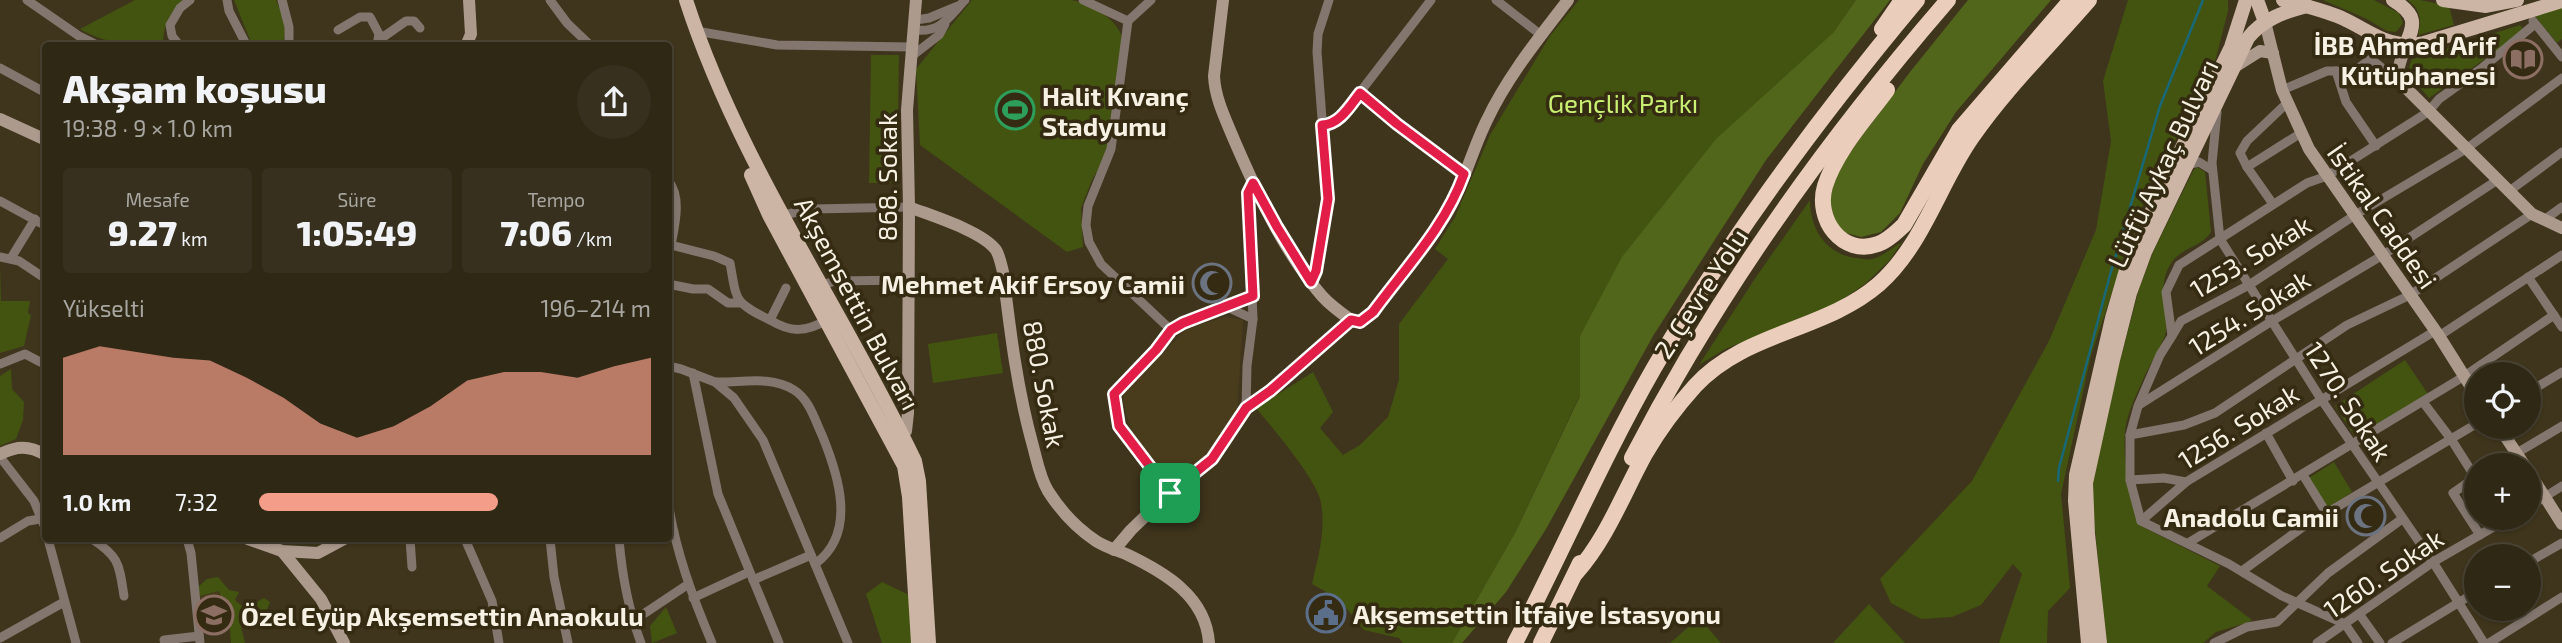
<!DOCTYPE html>
<html lang="tr">
<head>
<meta charset="utf-8">
<style>
	body { margin:0; font-family:"Exo 2",sans-serif; background:#37301e; color:#f1f3f6; height:100vh; display:flex; flex-direction:column; font-size:26px; white-space:nowrap }
	* { box-sizing:border-box; margin:0 }
	p { font-size:23px; color:#a7a6a0 }
	.icon { flex:none; width:38px; height:38px; fill:none; stroke:currentColor; stroke-width:2; stroke-linecap:round; stroke-linejoin:round }
	.map { position:relative; flex:1; overflow:hidden }
	.side { position:absolute; left:42px; top:42px; width:630px; height:500px; display:flex; flex-direction:column; background:#2f2815; border-radius:7px; box-shadow:0 2px 5px #0004,0 0 0 2px #4a4434 }
	.side>* { flex:none }
	.tools { position:absolute; left:2464px; top:362px; display:grid; gap:14px }
	.tools a { display:grid; place-items:center; width:77px; height:77px; border-radius:50%; background:#2f2815; box-shadow:0 2px 5px #0004,0 0 0 2px #4a4434; font-size:35px }
	.pin { position:absolute; display:grid; place-items:center; width:60px; height:60px; color:#fff; margin:-30px; border-radius:14px; box-shadow:0 4px 10px #0006 }
	.round { display:grid; place-items:center; flex:none; width:74px; height:74px; border-radius:37px; background:#37301e }
	.headline { display:flex; align-items:center; justify-content:space-between; height:119px; padding:0 21px }
	h1 { font-size:38px; font-weight:800; line-height:52px }
	.metrics { display:grid; grid-template-columns:repeat(3,1fr); gap:10px; height:119px; padding:7px 21px }
	.metrics div { display:grid; align-content:center; border-radius:7px; background:#37301e; text-align:center }
	.metrics b { font-size:35px; font-weight:800 }
	.metrics small { font-size:19px; font-weight:400 }
	.metrics p { font-size:19px }
	.chart { height:196px; padding:14px 21px }
	.chart p { display:flex; justify-content:space-between }
	.chart svg { width:100%; height:126px; margin-top:7px; fill:#f49e89; opacity:.7 }
	ul { padding:0 21px; list-style:none; font-size:23px }
	li { display:grid; grid-template-columns:112px 84px 1fr; align-items:center; height:52px }
	li i { height:18px; border-radius:9px; background:#f49e89 }
	.map>svg:first-child { display:block }
</style>
</head>
<body>
<div class="map">
<svg width="2562" height="643" viewBox="0 0 2562 643">
	<rect width="100%" height="100%" fill="#3f351c"/>
	<g fill="#493c1c">
		<path d="M1225,317L1243,320L1237,410L1213,450L1173,487L1132,435L1123,402L1125,388L1149,368L1182,333L1189,328Z"/>
		<path d="M218,591L227,622L205,626L200,596Z"/>
	</g>
	<g fill="#425410">
		<path d="M135,0H184C170,12 164,23 163,42L172,45C140,45 108,46 80,29Z"/>
		<path d="M234,0H276L286,24L283,45H252Z"/>
		<path d="M972,0C1002,0 1044,0 1071,0C1090,3 1117,19 1122,37L1106,156L1092,180L1081,208L1083,247L1067,252L920,145L916,69Z"/>
		<path d="M1579,0H1856L1833,33L1580,336V395L1516,531L1452,643H1403L1399,638L1364,630L1339,599L1312,584C1318,557 1326,531 1321,503C1318,481 1272,427 1256,408L1313,372L1333,412L1320,428L1343,455L1360,445L1388,417L1399,380V324L1448,259L1435,249L1455,217L1490,135L1550,36Z"/>
		<path d="M2128,0H2228V11L2216,58L2139,213L2091,355L2061,494L2070,588L2048,611L2047,643H1999L2022,574L2013,564L1981,605L1952,617L1921,619L1891,603L1880,579L1972,481L2049,341L2096,230L2111,141L2103,81Z"/>
		<path d="M2323,0H2374L2399,13L2403,23L2396,32L2387,31L2367,19Z"/>
		<path d="M2407,0H2420L2449,6L2454,25L2418,35C2422,22 2421,8 2407,0Z"/>
		<path d="M2562,8V39L2557,43L2535,16Z"/>
		<path d="M2520,25L2525,31L2429,98L2411,77L2409,67L2412,59Z"/>
		<path d="M871,55H899L897,183H869Z"/>
		<path d="M2197,167L2205,172L2211,232C2202,247 2179,248 2170,265C2157,287 2167,309 2166,332C2165,339 2149,367 2145,375C2138,392 2127,412 2125,431C2122,463 2131,494 2139,525L2220,566L2207,586L2252,620L2249,622L2216,632L2203,643H2106L2092,497L2093,479L2115,380L2139,289L2153,252L2193,171Z"/>
		<path d="M1810,200C1810,229 1826,255 1857,258C1862,259 1869,260 1873,259C1883,256 1893,247 1902,242L1889,261L1865,284L1831,307L1725,349L1699,365L1756,277Z"/>
		<path d="M0,264L1,301H30L28,313L31,315L24,346L0,353Z"/>
		<path d="M997,333L1003,373L933,383L928,344Z"/>
		<path d="M2405,360L2428,394L2356,438L2335,406Z"/>
		<path d="M11,369L12,389L24,402L23,420L16,439L0,446V376Z"/>
		<path d="M2334,462L2352,492L2326,509L2307,479Z"/>
		<path d="M218,577L229,590L239,592L235,600L245,609L264,598L270,602L260,627H241L245,643H231L230,630L219,591L200,596L198,587L207,579Z"/>
		<path d="M882,582L909,595L912,643H882L866,594Z"/>
		<path d="M1869,604L1905,643H1833Z"/>
		<path d="M666,607L677,633L652,643L650,626Z"/>
		<path d="M1699,618L1721,643H1670Z"/>
	</g>
	<g fill="#51661b">
		<path d="M1856,0H1890L1766,160L1653,336L1546,529L1506,592L1462,643H1452L1516,531L1580,396V336L1622,257L1716,139L1833,33Z"/>
		<path d="M1968,0H2051L1956,112L1923,164L1900,213L1881,232L1861,237L1846,233L1831,220L1829,199L1841,164L1910,72Z"/>
	</g>
	<g fill="none" stroke-linecap="round" stroke-linejoin="round">
		<path stroke="#186878" stroke-width="2.5" d="M2058,481L2059,468L2110,275L2160,106L2203,0"/>
		<g stroke="#82766e" stroke-width="9">
			<path d="M27,0L79,36L99,46"/>
			<path d="M227,0L229,11L247,46"/>
			<path d="M282,0L289,27V46"/>
			<path d="M550,0L567,23L591,46"/>
			<path d="M1083,0L1128,21L1111,149L1088,206L1086,225L1089,242L1101,264L1171,330"/>
			<path d="M1496,0L1541,35"/>
			<path d="M916,20L929,18L958,6"/>
			<path d="M1128,21L1151,0"/>
			<path d="M2533,21L2562,57"/>
			<path d="M338,30L360,17H370L379,34L377,46"/>
			<path d="M915,30C941,33 949,17 965,0"/>
			<path d="M696,31L777,45L913,47"/>
			<path d="M379,40L406,21H414L420,28"/>
			<path d="M180,46L172,36L170,25L180,8L190,0"/>
			<path d="M912,56L939,35L945,24"/>
			<path d="M0,68L46,93"/>
			<path d="M2336,71L2353,72L2371,59L2403,85"/>
			<path d="M2282,90L2327,71H2336L2346,102L2376,146"/>
			<path d="M1360,93L1397,124L1464,174"/>
			<path d="M2217,112L2212,163L2220,239L2321,399L2433,562L2484,643"/>
			<path d="M1322,125H1330L1344,113L1431,0"/>
			<path d="M2186,165L2199,162L2212,170"/>
			<path d="M2247,167L2301,133"/>
			<path d="M668,180C682,197 675,224 671,245L714,256L730,263C737,301 733,302 770,320"/>
			<path d="M2508,192L2562,152"/>
			<path d="M0,201L46,226"/>
			<path d="M2273,204L2247,167L2240,153L2247,141L2287,103"/>
			<path d="M782,215L814,209L909,207"/>
			<path d="M2544,220L2562,207"/>
			<path d="M0,257L19,261L46,279"/>
			<path d="M11,258L35,219"/>
			<path d="M2528,277L2562,327"/>
			<path d="M1311,282L1316,271L1328,199L1317,52L1318,34L1329,0"/>
			<path d="M668,284L693,289H708L728,303H740"/>
			<path d="M822,285L835,281L909,280"/>
			<path d="M786,288L770,320C791,333 806,332 827,320"/>
			<path d="M1227,307L1253,319"/>
			<path d="M2172,336L2181,321L2249,285L2355,215L2466,149L2562,78"/>
			<path d="M2439,336L2562,255"/>
			<path d="M0,364L25,354L46,365"/>
			<path d="M668,366L681,369L715,382L734,398L763,440L848,643"/>
			<path d="M693,373L718,494L779,643"/>
			<path d="M715,382C741,383 770,375 794,390C809,399 815,420 822,435C838,474 858,533 815,564"/>
			<path d="M2529,392L2562,372"/>
			<path d="M2423,402L2451,439L2475,477"/>
			<path d="M2139,405L2272,321L2383,255L2496,181"/>
			<path d="M1246,408L1247,366L1253,319L1248,193L1253,183"/>
			<path d="M2266,433L2293,481"/>
			<path d="M2130,435L2184,425L2215,413L2347,325L2410,295L2532,214"/>
			<path d="M0,457L34,501L46,530"/>
			<path d="M2495,466L2562,426"/>
			<path d="M2303,475L2327,514"/>
			<path d="M2476,477L2453,493L2480,535"/>
			<path d="M2130,480L2164,478L2186,482"/>
			<path d="M1170,493L1119,426L1114,394L1156,350L1171,330L1183,323L1253,296"/>
			<path d="M668,502C676,552 692,596 712,643"/>
			<path d="M2529,507L2562,486"/>
			<path d="M2141,521L2186,482L2435,331"/>
			<path d="M0,538L28,521L46,518"/>
			<path d="M48,539L76,643"/>
			<path d="M92,539C120,557 119,565 124,596"/>
			<path d="M187,539L191,553L200,643"/>
			<path d="M410,539L412,567"/>
			<path d="M465,539L492,601L499,643"/>
			<path d="M550,539L554,577L568,643"/>
			<path d="M619,539C622,575 628,609 641,643"/>
			<path d="M2188,543L2463,377L2554,315"/>
			<path d="M2529,562L2562,543"/>
			<path d="M2242,571L2300,529L2476,424"/>
			<path d="M753,580L811,555"/>
			<path d="M693,598L749,572"/>
			<path d="M2360,615L2380,643"/>
			<path d="M633,621L687,585"/>
			<path d="M0,638L64,602"/>
			<path d="M165,643L164,640L199,636"/>
			<path d="M2214,643L2247,627L2277,622L2328,573L2402,519"/>
			<path d="M2317,643L2433,562L2509,518"/>
			<path d="M2358,643L2345,624L2282,596L2229,564L2141,521L2130,480V435L2138,406L2160,355L2172,336L2166,292L2179,265L2307,183L2327,176L2428,112L2439,99L2482,68L2535,24"/>
			<path d="M2392,643L2476,592"/>
			<path d="M2489,643L2562,597"/>
		</g>
		<g stroke="#ac9a8d" stroke-width="12">
			<path d="M1223,0L1214,76C1215,99 1226,120 1235,142C1258,195 1284,252 1322,296C1331,306 1341,313 1351,320"/>
			<path d="M2265,22L2282,90L2309,149L2439,336L2476,395"/>
			<path d="M466,46L471,34L469,0"/>
			<path d="M2405,46L2398,70L2403,85L2532,214L2562,228"/>
			<path d="M2233,68L2260,51L2273,53"/>
			<path d="M0,119L46,140"/>
			<path d="M909,207C932,216 982,231 996,250C1000,257 1001,264 1003,272C1010,330 1017,389 1033,446C1037,461 1040,478 1048,491C1060,510 1078,529 1096,541C1105,547 1116,550 1126,554C1164,572 1206,596 1209,643"/>
			<path d="M2499,427L2525,466"/>
			<path d="M902,436L906,431L908,413L909,207L907,110L916,0"/>
			<path d="M0,454C17,446 28,445 46,455"/>
			<path d="M2529,472L2562,524"/>
			<path d="M248,539L282,551L318,553L344,539"/>
			<path d="M1114,550L1131,530L1161,501L1212,459L1246,408L1270,391L1351,320L1360,322L1372,312C1396,281 1423,251 1444,218C1463,188 1471,152 1487,120C1507,77 1539,38 1568,0"/>
			<path d="M282,551L321,599L344,643"/>
		</g>
		<g stroke="#cdb5a5" stroke-width="14">
			<path d="M686,0C739,164 841,306 915,461L919,481L929,643"/>
			<path d="M2257,0L2265,22"/>
			<path d="M2283,0C2303,5 2323,10 2342,18C2372,32 2389,50 2424,43L2562,1"/>
			<path d="M2393,0C2416,14 2416,23 2405,46"/>
			<path d="M2443,0L2486,6L2517,0"/>
			<path d="M751,175L769,215L904,466L909,497L918,643"/>
			<path d="M2088,643L2075,501L2076,475L2112,318L2126,270L2159,195L2231,47L2246,0"/>
			<path d="M2100,643L2088,534L2086,483L2113,360L2130,293L2145,252L2248,38C2263,19 2284,12 2307,6"/>
		</g>
		<g stroke="#eacebb" stroke-width="16">
			<path d="M1882,29L1902,0"/>
			<path d="M1887,90C1865,120 1836,151 1825,186C1815,219 1842,257 1878,244C1889,240 1896,232 1904,225L1959,130L2071,0"/>
			<path d="M1632,458C1717,293 1826,141 1948,0"/>
			<path d="M1576,573C1607,538 1623,494 1645,454C1659,430 1676,407 1695,386C1744,332 1825,331 1879,284C1923,245 1939,184 1972,137C2006,88 2050,45 2089,0"/>
			<path d="M1515,643C1562,552 1603,457 1654,368C1730,237 1820,116 1917,0"/>
			<path d="M1541,643L1580,563"/>
		</g>
	</g>
	<g fill="none" stroke-linecap="round" stroke-linejoin="round">
		<defs>
			<path id="route" d="M1360,93L1397,124L1464,174C1445,227 1406,267 1373,312L1360,322L1351,320L1270,391L1246,408L1212,459L1170,493L1119,426L1114,394L1156,350L1171,330L1183,323L1253,296L1248,193L1253,183L1277,227L1311,282L1316,271L1328,199L1322,125C1339,125 1350,106 1360,93Z"/>
		</defs>
		<use href="#route" stroke="#fff" stroke-width="14"/>
		<use href="#route" stroke="#e11d48" stroke-width="9"/>
	</g>
	<defs>
		<symbol id="library-ring" viewBox="-11 -11 22 22"><circle r="9.5" fill="#342b12" stroke="#8d6e63" stroke-width="1.5"/><path d="M-6-4Q-3-5.5-.7-3.5V5Q-3 3-6 4ZM6-4Q3-5.5 .7-3.5V5Q3 3 6 4Z" fill="#8d6e63"/></symbol>
		<symbol id="stadium-ring" viewBox="-11 -11 22 22"><circle r="9.5" fill="#342b12" stroke="#2e9e5b" stroke-width="1.5"/><path d="M0-5a6.5 5 0 1 0 0 10a6.5 5 0 1 0 0-10ZM-3.5-1.8h7v3.6h-7Z" fill="#2e9e5b"/></symbol>
		<symbol id="mosque-ring" viewBox="-11 -11 22 22"><circle r="9.5" fill="#342b12" stroke="#6b7280" stroke-width="1.5"/><path d="M3.5-4.9A6 6 0 1 0 3.5 4.9A5 5 0 1 1 3.5-4.9Z" fill="#6b7280"/></symbol>
		<symbol id="civic-ring" viewBox="-11 -11 22 22"><circle r="9.5" fill="#342b12" stroke="#5c6f8a" stroke-width="1.5"/><path d="M-.6-6.5H3V-4.5H.6V-3L4-1V1h2V6H-6V1h2V-1L-.6-3ZM-1.2 2.5V6h2.4V2.5Z" fill="#5c6f8a"/></symbol>
		<symbol id="school-ring" viewBox="-11 -11 22 22"><circle r="9.5" fill="#342b12" stroke="#8d6e63" stroke-width="1.5"/><path d="M0-5L7-2L0 1L-7-2ZM-4 1L0 2.5L4 1V4Q0 6-4 4Z" fill="#8d6e63"/></symbol>
	</defs>
	<g fill-rule="evenodd">
		<use href="#library-ring" x="2501" y="37" width="44" height="44"/>
		<use href="#stadium-ring" x="993" y="88" width="44" height="44"/>
		<use href="#mosque-ring" x="1190" y="261" width="44" height="44"/>
		<use href="#mosque-ring" x="2344" y="494" width="44" height="44"/>
		<use href="#civic-ring" x="1304" y="591" width="44" height="44"/>
		<use href="#school-ring" x="192" y="593" width="44" height="44"/>
	</g>
	<g text-anchor="middle" dominant-baseline="central" stroke-width="7" stroke-linejoin="round" paint-order="stroke">
		<g font-size="26" font-weight="bold" fill="#f7f1e3" stroke="#342b12" text-anchor="end">
			<text x="2496" y="44">İBB Ahmed Arif<tspan x="2496" dy="30">Kütüphanesi</tspan></text>
			<text x="1042" y="95" text-anchor="start">Halit Kıvanç<tspan x="1042" dy="30">Stadyumu</tspan></text>
			<text x="1185" y="283">Mehmet Akif Ersoy Camii</text>
			<text x="2339" y="516">Anadolu Camii</text>
			<text x="1353" y="613" text-anchor="start">Akşemsettin İtfaiye İstasyonu</text>
			<text x="241" y="615" text-anchor="start">Özel Eyüp Akşemsettin Anaokulu</text>
		</g>
		<g font-size="26" fill="#c9f073" stroke="#342b12">
			<text x="1623" y="102">Gençlik Parkı</text>
		</g>
		<g font-size="26" fill="#f7f1e3" stroke="#342b12">
			<text transform="translate(2162 163) rotate(-65)">Lütfü Aykaç Bulvarı</text>
			<text transform="translate(886 177) rotate(-90)">868. Sokak</text>
			<text transform="translate(2383 216) rotate(55)">İstikal Caddesi</text>
			<text transform="translate(2250 256) rotate(-31)">1253. Sokak</text>
			<text transform="translate(1700 293) rotate(-57)">2. Çevre Yolu</text>
			<text transform="translate(858 303) rotate(62)">Akşemsettin Bulvarı</text>
			<text transform="translate(2249 312) rotate(-32)">1254. Sokak</text>
			<text transform="translate(1045 384) rotate(79)">880. Sokak</text>
			<text transform="translate(2349 401) rotate(57)">1270. Sokak</text>
			<text transform="translate(2238 426) rotate(-32)">1256. Sokak</text>
			<text transform="translate(2383 573) rotate(-34)">1260. Sokak</text>
		</g>
	</g>
</svg>
<div class="tools">
<a><svg class="icon" aria-label="locate" viewBox="0 0 24 24"><circle cx="12" cy="12" r="6"/><path d="M12 2v4M12 18v4M2 12h4M18 12h4"/></svg></a>
<a>+</a>
<a>−</a>
</div>
<div class="pin" style="left:1170px;top:493px;background:#1e9e55"><svg class="icon" aria-label="arrive" viewBox="0 0 24 24"><path d="M6 21V4h12l-3 4 3 4H6"/></svg></div>
<section class="side">
<div class="headline"><div><h1>Akşam koşusu</h1><p>19:38 · 9 × 1.0 km</p></div><a class="round"><svg class="icon" aria-label="share" viewBox="0 0 24 24"><path d="M12 15V3M7 8l5-5 5 5M5 13v7h14v-7"/></svg></a></div>
<div class="metrics">
<div><p>Mesafe</p><b>9.27<small> km</small></b></div>
<div><p>Süre</p><b>1:05:49</b></div>
<div><p>Tempo</p><b>7:06<small> /km</small></b></div>
</div>
<div class="chart"><p><span>Yükselti</span>196–214 m</p>
<svg viewBox="0 0 160 44" preserveAspectRatio="none"><path d="M0 44V10L10 6L20 8L30 10L40 11L50 17L60 24L70 33L80 38L90 34L100 27L110 18L120 15L130 15L140 17L150 13L160 10V44z"/></svg>
</div>
<ul>
<li><b>1.0 km</b>7:32<i style="width:61%"></i></li>
</ul>
</section>
</div>
</body>
</html>
